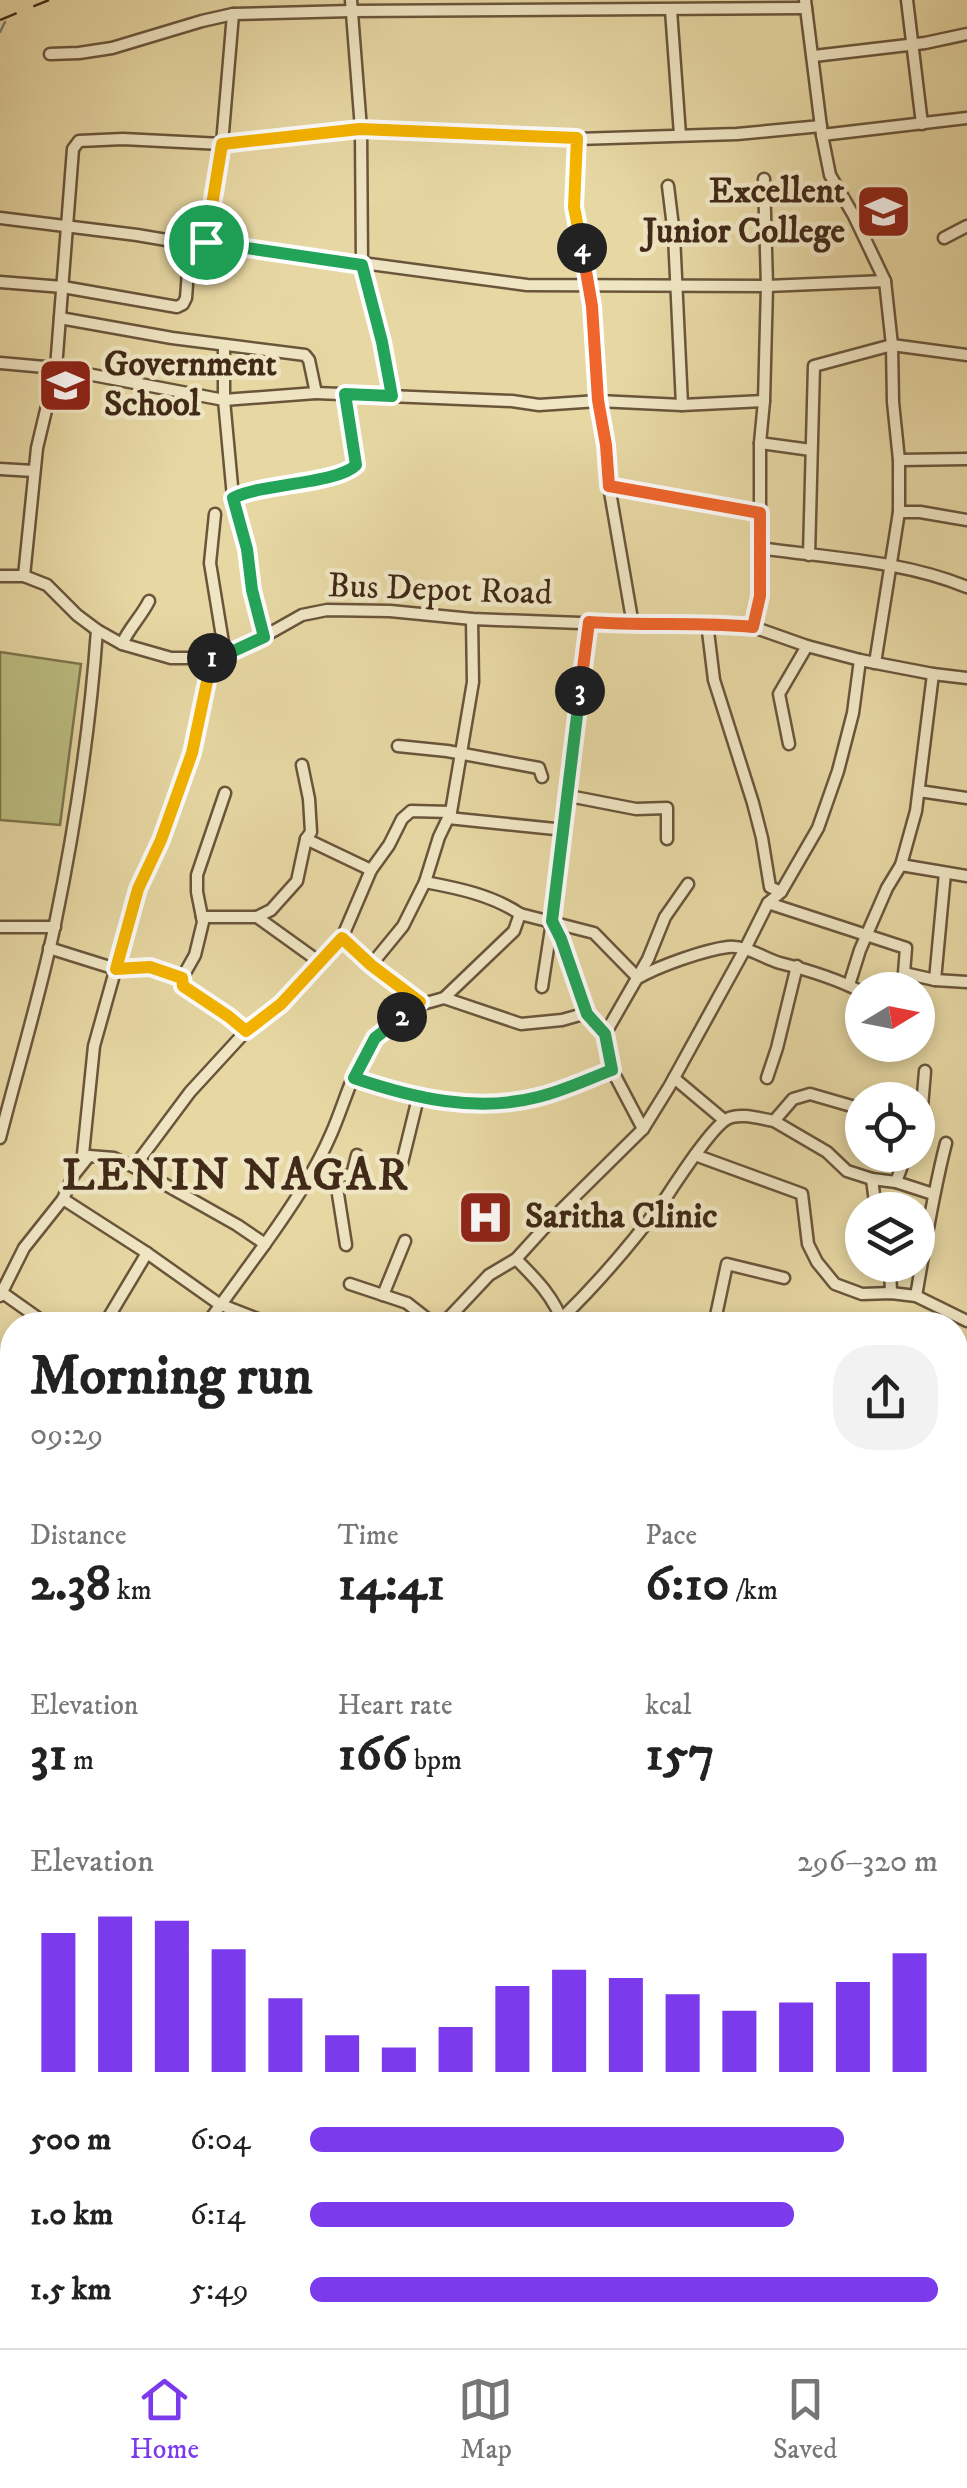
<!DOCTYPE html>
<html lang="en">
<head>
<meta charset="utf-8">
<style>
	body { margin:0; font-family:"IM FELL DW Pica",serif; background:#f2f2f2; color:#222; height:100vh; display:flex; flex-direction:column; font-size:38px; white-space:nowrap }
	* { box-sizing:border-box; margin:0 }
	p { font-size:32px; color:#767676 }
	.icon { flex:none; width:55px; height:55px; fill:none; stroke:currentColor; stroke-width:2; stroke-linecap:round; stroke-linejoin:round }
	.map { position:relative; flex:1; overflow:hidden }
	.side { position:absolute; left:0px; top:1312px; width:968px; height:1038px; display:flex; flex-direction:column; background:#fff; border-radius:40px 40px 0 0; box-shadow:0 5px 15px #0003 }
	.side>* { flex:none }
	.needle { width:65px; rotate:80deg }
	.tools { position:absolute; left:845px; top:972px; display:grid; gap:20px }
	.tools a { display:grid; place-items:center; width:90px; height:90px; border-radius:50%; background:#fff; box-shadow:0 5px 15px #0003; font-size:50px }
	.pin { position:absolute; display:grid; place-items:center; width:85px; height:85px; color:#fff; margin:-42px; border:5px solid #fff; border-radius:50%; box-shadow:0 2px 10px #0007 }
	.km { position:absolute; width:50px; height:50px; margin:-25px; border-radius:50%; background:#222; color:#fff; font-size:28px; line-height:50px; text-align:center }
	.round { display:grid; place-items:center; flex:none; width:105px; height:105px; border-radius:40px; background:#f2f2f2 }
	.headline { display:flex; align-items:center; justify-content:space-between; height:170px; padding:0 30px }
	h1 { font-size:55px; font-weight:700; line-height:75px }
	.figures { display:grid; grid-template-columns:repeat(3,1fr); gap:15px; height:170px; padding:10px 30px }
	.figures div { display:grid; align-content:center }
	.figures b { font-size:50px; font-weight:700 }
	.figures small { font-size:28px; font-weight:400 }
	.figures p { font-size:28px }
	.chart { height:280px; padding:20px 30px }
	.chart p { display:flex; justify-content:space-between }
	.chart svg { width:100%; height:180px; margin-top:10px; stroke:#7c3aed; stroke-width:6 }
	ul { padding:0 30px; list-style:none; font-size:32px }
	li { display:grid; grid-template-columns:160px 120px 1fr; align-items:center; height:75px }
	li i { height:25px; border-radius:12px; background:#7c3aed }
	.tabs { display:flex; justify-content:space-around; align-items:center; height:140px; border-top:2px solid #e0e0e0; background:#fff; font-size:28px; color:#767676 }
	.tabs a { display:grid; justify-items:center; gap:5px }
	.tabs .on { color:#7c3aed }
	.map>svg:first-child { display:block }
</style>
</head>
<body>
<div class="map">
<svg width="967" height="2348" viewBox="0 0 967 2348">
	<rect width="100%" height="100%" fill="#e6d7a3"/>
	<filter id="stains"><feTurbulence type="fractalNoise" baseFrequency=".002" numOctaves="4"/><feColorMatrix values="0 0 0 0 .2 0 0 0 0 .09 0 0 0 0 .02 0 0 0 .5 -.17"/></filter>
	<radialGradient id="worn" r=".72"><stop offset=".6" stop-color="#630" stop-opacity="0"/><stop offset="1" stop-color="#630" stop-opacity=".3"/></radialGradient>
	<g fill="#bbbd81" stroke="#7e744c" stroke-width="2.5">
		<path d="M0,652L81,664L60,825L0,820Z"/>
		<path d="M12,1862V1992L0,1991V1880Z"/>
	</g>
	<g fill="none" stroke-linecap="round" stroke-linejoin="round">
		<path stroke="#777f74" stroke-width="2.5" d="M0,32L5,22"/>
		<defs>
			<g id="minor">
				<path d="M351,0L361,129L362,265L383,342L392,397"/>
				<path d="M805,0L822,135L830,175L854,216L885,281L892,345L893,402L899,460V512L875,663"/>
				<path d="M907,0L922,124"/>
				<path d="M671,10L680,135"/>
				<path d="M50,54L79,53L112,48L202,21L233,14L351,11L806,8"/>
				<path d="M814,56L925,43L967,34"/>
				<path d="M822,135L967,118"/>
				<path d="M577,139L574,207L593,306L598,401L606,445L609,486L633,625"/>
				<path d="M668,186L674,235L682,405"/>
				<path d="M0,218L137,235L190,244L205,242L527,285L767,286L885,281"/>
				<path d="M944,238L967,226"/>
				<path d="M205,242L222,144L233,14"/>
				<path d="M0,282L63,287L177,307L183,304L186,298L190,244"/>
				<path d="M60,318L172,338L305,355L309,360L316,393L512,401L539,405L598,401L682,405L764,401"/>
				<path d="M224,345V400L233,497L247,549L253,590L263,637"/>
				<path d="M0,363L56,368L224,400L316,393"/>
				<path d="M760,443L811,450"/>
				<path d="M899,460L967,459"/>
				<path d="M0,469L34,471"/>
				<path d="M609,486L759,513"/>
				<path d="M233,497C270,479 317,486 355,468L356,458L345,394"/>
				<path d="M899,512H920L967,520"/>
				<path d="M215,514L210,563L225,655"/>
				<path d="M759,548C829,558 901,560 967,587"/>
				<path d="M809,555L814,366L892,345L967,355"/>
				<path d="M0,576H24L47,585L77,615L97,630L122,644L171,658H212L225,655L263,637L302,615L327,610L390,611L472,619L633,625L707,623L753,627L807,646L860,660L933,674L967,678"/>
				<path d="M24,576L37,448L56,368L73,149L79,141L123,139L222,144L361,129L577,139L737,134L821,126"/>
				<path d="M589,623L553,921L561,939L587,1013L605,1034L612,1070L643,1129"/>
				<path d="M707,623L714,680L753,803L762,838L770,887L781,892"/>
				<path d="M753,627L760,595V443L764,401L767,286L764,179"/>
				<path d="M122,644C129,628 141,617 149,601"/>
				<path d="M789,744L779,694L807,646"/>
				<path d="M398,746L447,751L539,768L542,777"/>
				<path d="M919,791L967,798"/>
				<path d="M225,793L197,875V892L203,922L195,955L182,978L183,987L228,1016L246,1031"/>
				<path d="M569,796L636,809L667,808V839"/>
				<path d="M448,818L565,830"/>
				<path d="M306,839L371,870"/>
				<path d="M901,865L967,876"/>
				<path d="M425,882C457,888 492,895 520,914"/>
				<path d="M768,903L906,948L904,973L935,980L967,982"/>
				<path d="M202,917H257L321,963"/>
				<path d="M257,917L271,910L297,881L306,839L311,832L309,799L302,765"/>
				<path d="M0,927H55"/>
				<path d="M342,938L371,965L420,1002L426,1003L444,998L514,931L520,914L594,933L638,978C659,966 704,950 728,947C746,945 763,958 780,963C808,970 837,979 862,992"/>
				<path d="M49,948L116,969L150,967L182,978"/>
				<path d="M371,965L403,926L425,882L439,837L451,812L473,682L472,619"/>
				<path d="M935,980L945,873"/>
				<path d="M849,985L860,950L887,888L901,865L916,811L933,674"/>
				<path d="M542,987L552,922"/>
				<path d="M444,998L521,1024L562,1020L587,1013"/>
				<path d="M918,1018L923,1021"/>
				<path d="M605,1034L648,959L665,917L688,884"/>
				<path d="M354,1077C413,1098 476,1113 538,1097C563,1091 588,1079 612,1070"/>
				<path d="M674,1078L724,1120"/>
				<path d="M767,1078L777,1048L797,966"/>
				<path d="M918,1120L922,1107L925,1071"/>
				<path d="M774,1121L827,1152L847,1171L872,1179L896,1182"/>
				<path d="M0,1138C18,1067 40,996 55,924C75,827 90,730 97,630"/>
				<path d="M695,1155L802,1194L808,1244L817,1262L835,1284L862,1294L891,1293L916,1296L967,1321"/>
				<path d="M906,1155L896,1182L933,1194"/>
				<path d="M402,1163L418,1098"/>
				<path d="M82,1164L94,1046L138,889L161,840L192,753L211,669L212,658"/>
				<path d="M134,1167L190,1092L246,1031L281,1004L342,938L371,870L389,845L402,819L411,811L451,812"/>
				<path d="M335,1175L346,1245"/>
				<path d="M309,1177L352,1175L357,1155"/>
				<path d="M872,1179L876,1210"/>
				<path d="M63,1199L147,1253L219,1304L273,1325"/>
				<path d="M516,1259C535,1278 556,1299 563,1325"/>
				<path d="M890,1265L891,1293"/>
				<path d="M350,1284L407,1303L435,1325"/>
				<path d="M0,1291L48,1325"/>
				<path d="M383,1295L405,1241"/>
				<path d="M0,1296L24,1248L63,1199L73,1176L89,1156L114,1158L134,1167L237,1225L265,1244C290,1209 315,1172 332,1132C345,1102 353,1068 373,1041C385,1026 406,1014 420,1002"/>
				<path d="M916,1296C925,1245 933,1193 946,1143"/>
				<path d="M562,1318C600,1281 633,1242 665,1199C677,1181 711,1128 727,1119C740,1112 761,1119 774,1121L793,1099L810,1094L862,1109"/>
				<path d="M104,1325L147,1253"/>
				<path d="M206,1325L265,1244"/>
				<path d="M442,1325L489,1275L516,1259L556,1215L643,1129L669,1087L745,949L768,903L781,892L818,828L838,771L853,713L860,660"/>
				<path d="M714,1325L727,1264L784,1278"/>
				<path d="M0,1442L12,1408"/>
				<path d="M0,1454L12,1465"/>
				<path d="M961,1502L967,1463"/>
				<path d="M0,1579L12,1597"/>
				<path d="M0,1656L12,1652"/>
				<path d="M0,1667L4,1681L0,1724"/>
				<path d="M955,1706L967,1707"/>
				<path d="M955,1940L967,1943"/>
				<path d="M0,2055L12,2057"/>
				<path d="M0,2081L6,2087"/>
				<path d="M955,2081L967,2055"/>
				<path d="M0,2119L12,2121"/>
				<path d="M0,2244L12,2214"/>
				<path d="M0,2280L12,2287"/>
				<path d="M955,2288H967"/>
				<path d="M143,2338L149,2348"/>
				<path d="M222,2338L227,2348"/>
				<path d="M715,2338L716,2348"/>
				<path d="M903,2338L904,2348"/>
				<path d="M115,2348L123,2338"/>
				<path d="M291,2348L294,2338"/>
				<path d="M382,2348L385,2338"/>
				<path d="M463,2348L467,2338"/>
				<path d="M545,2348L550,2338"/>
				<path d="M607,2348L610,2338"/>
			</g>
		</defs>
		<use href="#minor" stroke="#6a553b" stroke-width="15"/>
		<use href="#minor" stroke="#efe5c3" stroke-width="10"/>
		<path stroke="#412a18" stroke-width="2.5" stroke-dasharray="18 18" stroke-linecap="butt" d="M0,20L49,0"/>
	</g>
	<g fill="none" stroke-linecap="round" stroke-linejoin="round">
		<defs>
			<path id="split-1" d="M206,242L362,265L382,342L392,396L345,394L356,465C337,484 263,483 233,498L247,549L252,590L264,637L225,655L212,658"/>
			<path id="split-2" d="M212,658L192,753L161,840L138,889L116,969L150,967L182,978L183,986L228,1016L246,1031L281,1004L342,938L371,965L420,1002L402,1017"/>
			<path id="split-3" d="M402,1017L375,1038L354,1078C413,1098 476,1113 538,1097C563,1091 588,1079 612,1070L605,1034L587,1014L561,939L552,921L580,691"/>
			<path id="split-4" d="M580,691L589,622C644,626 698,622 753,627L760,596V513L609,486L606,445L598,400L592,306L582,248"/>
			<path id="split-5" d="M206,242L222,144L360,129L577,138L574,207L582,248"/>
		</defs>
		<use href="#split-1" stroke="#fff" stroke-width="20"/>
		<use href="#split-2" stroke="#fff" stroke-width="20"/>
		<use href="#split-3" stroke="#fff" stroke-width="20"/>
		<use href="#split-4" stroke="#fff" stroke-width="20"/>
		<use href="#split-5" stroke="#fff" stroke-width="20"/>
		<use href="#split-1" stroke="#22a559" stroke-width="12"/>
		<use href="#split-2" stroke="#f5b400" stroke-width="12"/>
		<use href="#split-3" stroke="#22a559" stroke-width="12"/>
		<use href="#split-4" stroke="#f0652b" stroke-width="12"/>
		<use href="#split-5" stroke="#f5b400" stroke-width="12"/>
	</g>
	<defs>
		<symbol id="university-square" viewBox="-11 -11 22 22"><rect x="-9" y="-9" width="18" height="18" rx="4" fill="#8f2418" stroke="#efe5c3"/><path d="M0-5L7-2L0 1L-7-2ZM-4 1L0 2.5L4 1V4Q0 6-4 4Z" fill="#fff"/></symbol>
		<symbol id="school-square" viewBox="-11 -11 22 22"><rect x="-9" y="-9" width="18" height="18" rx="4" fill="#8f2418" stroke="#efe5c3"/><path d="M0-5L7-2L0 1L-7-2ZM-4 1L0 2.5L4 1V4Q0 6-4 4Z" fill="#fff"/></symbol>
		<symbol id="hospital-square" viewBox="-11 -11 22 22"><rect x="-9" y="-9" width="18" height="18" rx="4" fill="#8f2418" stroke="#efe5c3"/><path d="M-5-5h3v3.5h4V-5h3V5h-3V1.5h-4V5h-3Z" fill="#fff"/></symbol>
	</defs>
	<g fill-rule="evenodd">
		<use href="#university-square" x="852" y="180" width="63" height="63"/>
		<use href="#school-square" x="34" y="354" width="63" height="63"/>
		<use href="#hospital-square" x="454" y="1186" width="63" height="63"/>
	</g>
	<g text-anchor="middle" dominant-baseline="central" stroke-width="9" stroke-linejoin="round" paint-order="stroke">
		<g font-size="35" font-weight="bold" fill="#412a18" stroke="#efe5c3" text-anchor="start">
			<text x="845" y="192" text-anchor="end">Excellent<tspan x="845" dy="40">Junior College</tspan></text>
			<text x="104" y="365">Government<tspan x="104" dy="40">School</tspan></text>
			<text x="525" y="1217">Saritha Clinic</text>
		</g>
		<g font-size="35" fill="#412a18" stroke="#efe5c3">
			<text transform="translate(440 590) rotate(2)">Bus Depot Road</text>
		</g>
		<g font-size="45" font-weight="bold" letter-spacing="2.5" fill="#412a18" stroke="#efe5c3">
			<text x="236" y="1176">LENIN NAGAR</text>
		</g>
	</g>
	<rect width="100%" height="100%" filter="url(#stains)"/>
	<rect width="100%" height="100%" fill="url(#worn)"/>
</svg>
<div class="tools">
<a><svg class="needle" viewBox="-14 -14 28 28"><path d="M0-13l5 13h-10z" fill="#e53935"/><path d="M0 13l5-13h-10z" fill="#767676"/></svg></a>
<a><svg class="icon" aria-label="locate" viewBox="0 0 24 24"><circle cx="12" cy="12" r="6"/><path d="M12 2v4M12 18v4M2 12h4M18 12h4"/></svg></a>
<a><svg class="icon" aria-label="layers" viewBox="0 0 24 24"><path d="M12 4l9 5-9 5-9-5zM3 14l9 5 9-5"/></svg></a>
</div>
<div class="pin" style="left:206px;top:242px;background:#1e9e55"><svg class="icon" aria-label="arrive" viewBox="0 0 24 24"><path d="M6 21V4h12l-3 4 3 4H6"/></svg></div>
<b class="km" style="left:212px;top:658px">1</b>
<b class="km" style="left:402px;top:1017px">2</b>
<b class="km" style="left:580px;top:691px">3</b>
<b class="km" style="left:582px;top:248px">4</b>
<section class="side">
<div class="headline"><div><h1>Morning run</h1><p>09:29</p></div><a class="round"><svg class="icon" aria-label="share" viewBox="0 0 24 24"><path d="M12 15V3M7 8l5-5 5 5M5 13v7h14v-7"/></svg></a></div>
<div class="figures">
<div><p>Distance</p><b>2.38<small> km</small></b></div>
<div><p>Time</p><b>14:41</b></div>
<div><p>Pace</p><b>6:10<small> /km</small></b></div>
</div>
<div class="figures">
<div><p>Elevation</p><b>31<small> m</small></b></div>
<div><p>Heart rate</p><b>166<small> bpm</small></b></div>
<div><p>kcal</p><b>157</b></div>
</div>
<div class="chart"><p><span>Elevation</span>296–320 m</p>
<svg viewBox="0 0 160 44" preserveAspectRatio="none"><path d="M5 44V10M15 44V6M25 44V7M35 44V14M45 44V26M55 44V35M65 44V38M75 44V33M85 44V23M95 44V19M105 44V21M115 44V25M125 44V29M135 44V27M145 44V22M155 44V15"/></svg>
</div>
<ul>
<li><b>500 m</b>6:04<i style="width:85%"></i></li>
<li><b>1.0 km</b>6:14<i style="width:77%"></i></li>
<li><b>1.5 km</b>5:49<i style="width:100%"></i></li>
</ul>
</section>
</div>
<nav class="tabs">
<a class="on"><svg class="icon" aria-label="home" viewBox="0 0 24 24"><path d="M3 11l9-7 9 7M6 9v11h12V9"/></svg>Home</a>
<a><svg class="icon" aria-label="map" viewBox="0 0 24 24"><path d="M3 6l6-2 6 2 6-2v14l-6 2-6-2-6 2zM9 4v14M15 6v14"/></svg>Map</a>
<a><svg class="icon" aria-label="saved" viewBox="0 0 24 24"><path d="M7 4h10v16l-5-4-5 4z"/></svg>Saved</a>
</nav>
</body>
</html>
